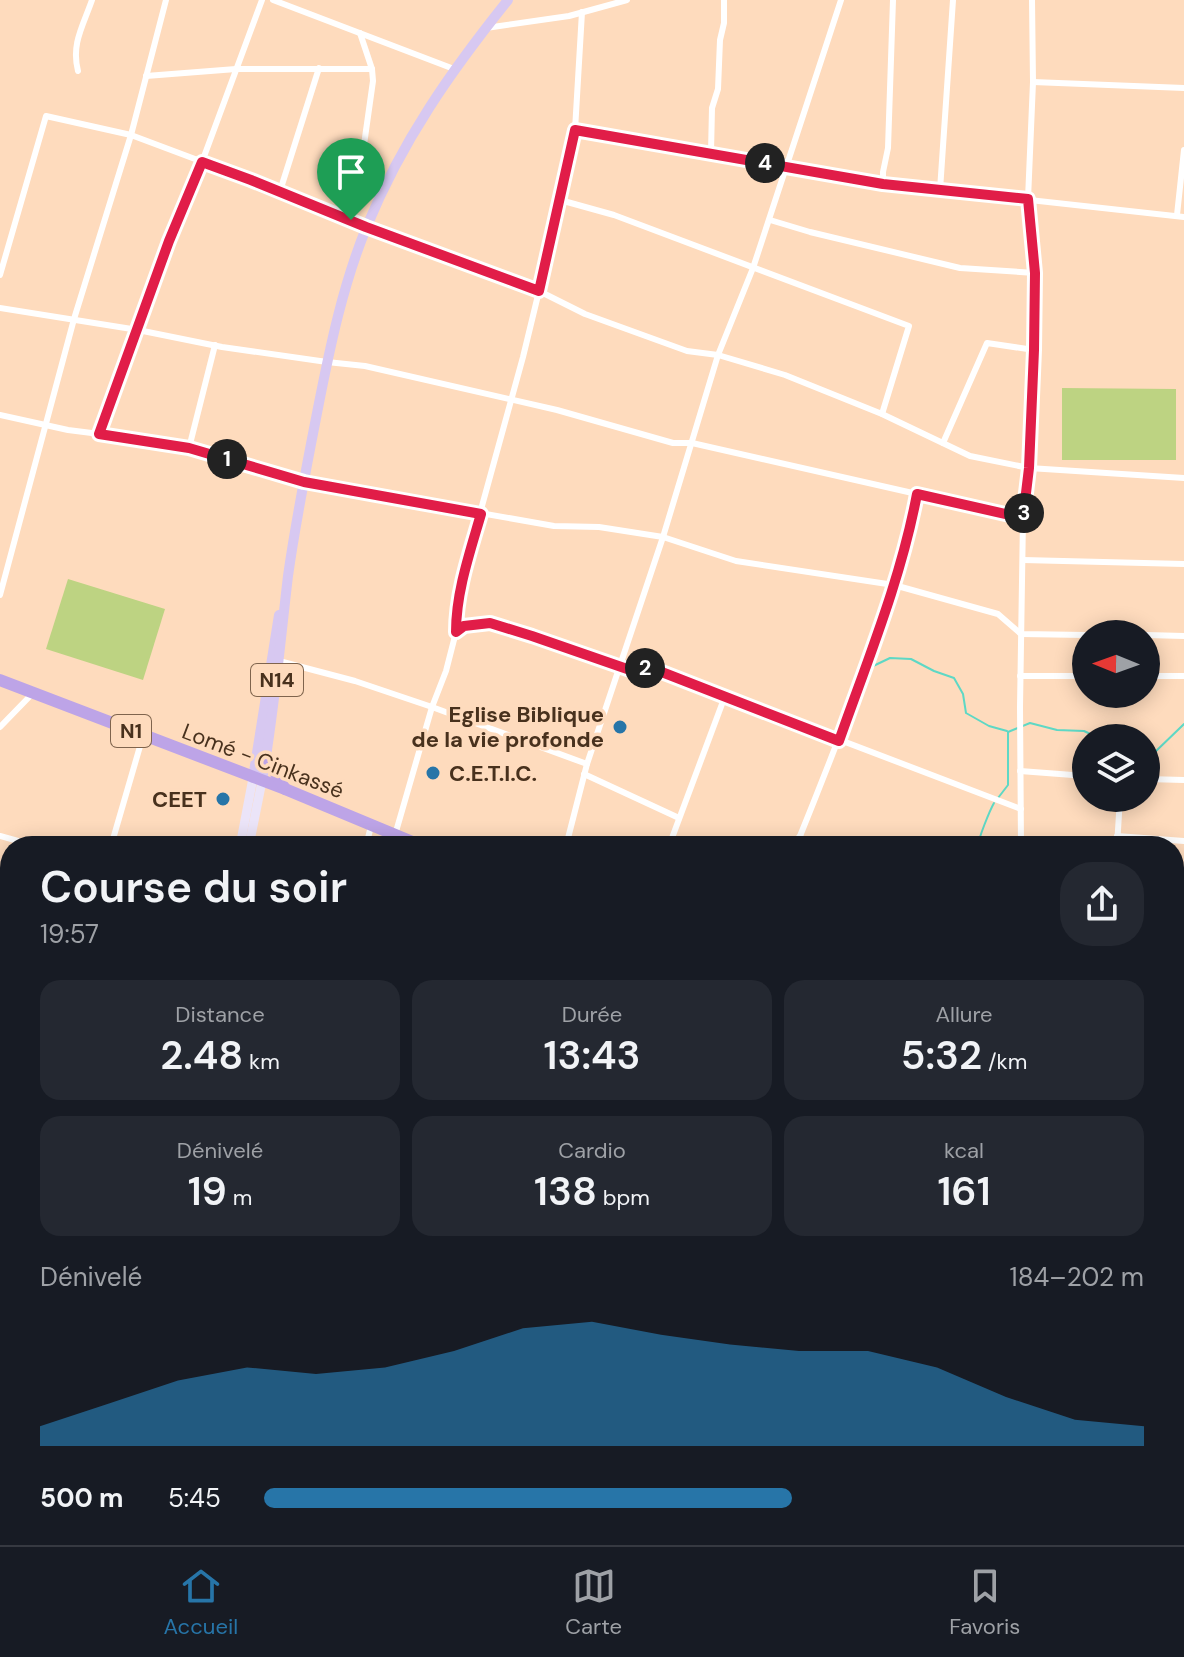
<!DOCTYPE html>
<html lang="fr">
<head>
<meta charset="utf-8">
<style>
	body { margin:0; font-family:"DM Sans",sans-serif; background:#242831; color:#f1f3f6; height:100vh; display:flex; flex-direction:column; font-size:30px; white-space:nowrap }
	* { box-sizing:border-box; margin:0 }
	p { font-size:26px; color:#9ea1a6 }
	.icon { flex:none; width:44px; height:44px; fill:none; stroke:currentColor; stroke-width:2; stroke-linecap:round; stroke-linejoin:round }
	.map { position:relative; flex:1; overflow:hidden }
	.panel { position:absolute; left:0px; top:836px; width:1184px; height:710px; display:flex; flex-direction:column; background:#171b24; border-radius:32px 32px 0 0; box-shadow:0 4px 20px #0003 }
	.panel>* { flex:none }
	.needle { width:52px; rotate:271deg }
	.controls { position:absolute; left:1072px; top:620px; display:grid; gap:16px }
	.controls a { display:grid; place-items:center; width:88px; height:88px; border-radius:50%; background:#171b24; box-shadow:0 4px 20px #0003; font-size:40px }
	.pin { position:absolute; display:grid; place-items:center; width:68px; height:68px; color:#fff; margin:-82px -34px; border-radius:50% 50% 50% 0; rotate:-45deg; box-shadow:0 0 8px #0007 }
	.pin .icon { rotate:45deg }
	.km { position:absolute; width:40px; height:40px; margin:-20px; border-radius:50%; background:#222; color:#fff; font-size:22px; line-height:40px; text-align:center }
	.round { display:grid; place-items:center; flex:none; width:84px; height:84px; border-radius:32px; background:#242831 }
	.overview { display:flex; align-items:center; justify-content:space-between; height:136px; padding:0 40px }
	h1 { font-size:44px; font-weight:600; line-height:60px }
	.stats { display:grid; grid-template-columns:repeat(3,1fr); gap:12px; height:136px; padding:8px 40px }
	.stats div { display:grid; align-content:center; border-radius:20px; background:#242831; text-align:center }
	.stats b { font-size:40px; font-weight:600 }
	.stats small { font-size:22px; font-weight:400 }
	.stats p { font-size:22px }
	.chart { height:224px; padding:16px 40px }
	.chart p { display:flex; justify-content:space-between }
	.chart svg { width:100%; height:144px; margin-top:8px; fill:#2775a8; opacity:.7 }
	ul { padding:0 40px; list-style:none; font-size:26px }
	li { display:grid; grid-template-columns:128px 96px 1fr; align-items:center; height:60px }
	li i { height:20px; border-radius:10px; background:#2775a8 }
	.menu { display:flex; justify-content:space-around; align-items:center; height:112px; border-top:2px solid #363941; background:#171b24; font-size:22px; color:#9ea1a6 }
	.menu a { display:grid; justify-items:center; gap:4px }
	.menu .active { color:#2775a8 }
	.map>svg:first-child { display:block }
</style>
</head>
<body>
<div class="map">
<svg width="1184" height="1545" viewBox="0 0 1184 1545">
	<rect width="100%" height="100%" fill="#fedbbd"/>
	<g fill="#bdd382">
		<path d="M1062,388L1176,389V460H1062Z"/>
		<path d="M68,579L165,609L143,680L46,649Z"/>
		<path d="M312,1536H876L889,1545H312Z"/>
	</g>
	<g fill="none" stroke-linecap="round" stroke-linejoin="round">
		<g stroke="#5ed8c5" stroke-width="2">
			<path d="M869,668L890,658L911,659L934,671L954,678L963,694L966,713L989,726L1007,731"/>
			<path d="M1146,753H1154L1184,724"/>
			<path d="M998,798L1008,785V732L1030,723L1057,730L1084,731L1099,738"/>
			<path d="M978,846C978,839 990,810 994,803"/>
		</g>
		<g stroke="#fff" stroke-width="6">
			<path d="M273,0L454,69"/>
			<path d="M486,28L569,16L627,0"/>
			<path d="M78,71C71,44 83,26 92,0"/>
			<path d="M146,76L236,69H372"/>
			<path d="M1033,82L1184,88"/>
			<path d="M575,130L883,184L1184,217"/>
			<path d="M711,152L712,108L718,89L720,40L724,23V0"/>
			<path d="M883,184V172L888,148L893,0"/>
			<path d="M940,190L953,0"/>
			<path d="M280,191L319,68"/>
			<path d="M560,200L614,215L909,326L882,414"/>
			<path d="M1177,215L1184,150"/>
			<path d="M351,220L359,180L373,81L372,69L360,33"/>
			<path d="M770,220L810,232L960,268L1035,273"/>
			<path d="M0,275L46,116L131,135L251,180L366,227L539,291L585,314L687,351L718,355L785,375L882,414L970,456L1029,468L1184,478"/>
			<path d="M0,308L138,330L222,347L327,362L365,366L557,410L673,443H692L917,494"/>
			<path d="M0,415L68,430L147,440L189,448L304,482L554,526L599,527L663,537L736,561L894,585L998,614L1021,634L1086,635"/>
			<path d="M99,434L169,241L202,162L262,0"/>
			<path d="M943,443L987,343L1034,350"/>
			<path d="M189,448L215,345"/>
			<path d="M1023,560L1184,564"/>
			<path d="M0,595L74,319L131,135L166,0"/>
			<path d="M456,632L464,626L490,623L532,636L630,670L643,668L654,669L1021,809"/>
			<path d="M1146,635L1184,636"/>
			<path d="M279,661L355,681L432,707L587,764"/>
			<path d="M1020,676H1086"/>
			<path d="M1146,676H1184"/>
			<path d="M0,727L33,693"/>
			<path d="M1020,771L1086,776"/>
			<path d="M584,774L679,818"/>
			<path d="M1146,779L1184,780"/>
			<path d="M395,835L432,707L446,671L456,632V614L466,564L523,357L539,291L575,130L582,12"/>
			<path d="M0,836L36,846"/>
			<path d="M1117,836L1184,841"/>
			<path d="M799,837L819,846"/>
			<path d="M111,846L143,736"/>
			<path d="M366,846L371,826"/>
			<path d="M566,846L587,764L663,537L718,355L753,268L841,0"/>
			<path d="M669,846L725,696"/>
			<path d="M796,846C822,782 847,718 871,652C889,600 907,548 917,494L1023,518"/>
			<path d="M1021,846L1020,707L1023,518L1029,468L1034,350L1035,273L1028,199L1033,82L1032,0"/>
			<path d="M1117,846L1120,798"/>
			<path d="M1174,906L1184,907"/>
			<path d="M0,1119L10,1132"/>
			<path d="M0,1510L10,1511"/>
			<path d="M203,1536L224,1545"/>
			<path d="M733,1536L753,1545"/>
			<path d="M1030,1536V1545"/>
		</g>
		<g stroke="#ebe4f8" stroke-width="9">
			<path d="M240,846L253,778"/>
			<path d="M249,846L262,781"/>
			<path d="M384,1536L386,1545"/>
		</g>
		<g stroke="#d7c8f1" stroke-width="10">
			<path d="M253,778L279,615"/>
			<path d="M262,781C274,713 280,644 288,576C296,519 307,464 318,408C330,347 343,284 367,226C402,141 451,71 508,0"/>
		</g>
		<g stroke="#bda4e7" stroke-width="12">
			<path d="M0,680L285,789L422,846"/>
			<path d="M266,757L285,789"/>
			<path d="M1174,1066H1184"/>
		</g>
	</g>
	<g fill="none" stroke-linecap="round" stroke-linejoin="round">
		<defs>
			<path id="route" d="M575,130L883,184L1028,199L1035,273L1034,350L1029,468L1023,518L917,494C901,579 868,659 839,741L654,669L643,668L630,670L532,636L490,623L464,626L456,632C456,592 470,552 481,514L304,482L189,448L99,434L169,241L202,162L251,180L366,227L539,291Z"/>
		</defs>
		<use href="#route" stroke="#fff" stroke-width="16"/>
		<use href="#route" stroke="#e11d48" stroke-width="10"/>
	</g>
	<g fill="#2775a8" stroke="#fedbbd" stroke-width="3">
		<circle cx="620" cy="727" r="8"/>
		<circle cx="433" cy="773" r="8"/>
		<circle cx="223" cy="799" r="8"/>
	</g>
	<g text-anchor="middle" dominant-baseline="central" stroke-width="7" stroke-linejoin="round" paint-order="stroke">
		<g fill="#fedbbd" stroke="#7f644d" stroke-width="2">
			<rect x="251" y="664" width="52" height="32" rx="6"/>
			<rect x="111" y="715" width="40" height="32" rx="6"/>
		</g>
		<g font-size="20" font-weight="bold" fill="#48311d">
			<text x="277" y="680">N14</text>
			<text x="131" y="731">N1</text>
		</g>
		<g font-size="22" font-weight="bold" fill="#48311d" stroke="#fedbbd" text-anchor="end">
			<text x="604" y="714">Eglise Biblique<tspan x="604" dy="25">de la vie profonde</tspan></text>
			<text x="449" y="773" text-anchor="start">C.E.T.I.C.</text>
			<text x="207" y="799">CEET</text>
		</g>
		<g font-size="22" fill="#48311d" stroke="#fedbbd">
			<text transform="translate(263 761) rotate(21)">Lomé - Cinkassé</text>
		</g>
	</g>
</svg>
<div class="controls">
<a><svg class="needle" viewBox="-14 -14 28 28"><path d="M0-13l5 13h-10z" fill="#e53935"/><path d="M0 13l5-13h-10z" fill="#9ea1a6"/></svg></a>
<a><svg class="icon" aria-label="layers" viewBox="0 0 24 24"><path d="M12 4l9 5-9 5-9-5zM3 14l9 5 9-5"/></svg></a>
</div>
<div class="pin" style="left:351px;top:220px;background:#1e9e55"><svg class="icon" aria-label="arrive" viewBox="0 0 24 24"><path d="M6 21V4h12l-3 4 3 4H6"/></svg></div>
<b class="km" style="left:227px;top:459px">1</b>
<b class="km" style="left:645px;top:668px">2</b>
<b class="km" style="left:1024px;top:513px">3</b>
<b class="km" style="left:765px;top:163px">4</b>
<section class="panel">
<div class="overview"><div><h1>Course du soir</h1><p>19:57</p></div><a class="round"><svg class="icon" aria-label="share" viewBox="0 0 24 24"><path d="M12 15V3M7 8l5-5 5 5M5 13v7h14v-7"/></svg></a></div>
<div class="stats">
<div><p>Distance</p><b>2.48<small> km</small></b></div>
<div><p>Durée</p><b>13:43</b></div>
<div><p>Allure</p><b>5:32<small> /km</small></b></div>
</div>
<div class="stats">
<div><p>Dénivelé</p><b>19<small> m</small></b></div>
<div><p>Cardio</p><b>138<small> bpm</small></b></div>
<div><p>kcal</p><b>161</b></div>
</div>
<div class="chart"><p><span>Dénivelé</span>184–202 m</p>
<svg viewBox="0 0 160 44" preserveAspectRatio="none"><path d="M0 44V38L10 31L20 24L30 20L40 22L50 20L60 15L70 8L80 6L90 10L100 13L110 15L120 15L130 20L140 29L150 36L160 38V44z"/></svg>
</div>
<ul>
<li><b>500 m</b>5:45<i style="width:60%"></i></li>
</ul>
</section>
</div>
<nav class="menu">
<a class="active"><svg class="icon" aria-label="home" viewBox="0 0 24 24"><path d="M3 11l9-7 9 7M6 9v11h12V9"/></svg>Accueil</a>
<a><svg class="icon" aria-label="map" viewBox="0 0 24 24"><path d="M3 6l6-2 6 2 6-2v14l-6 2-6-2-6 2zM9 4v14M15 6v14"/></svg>Carte</a>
<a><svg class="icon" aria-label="saved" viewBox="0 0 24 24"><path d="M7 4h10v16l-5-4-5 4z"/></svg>Favoris</a>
</nav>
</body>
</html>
